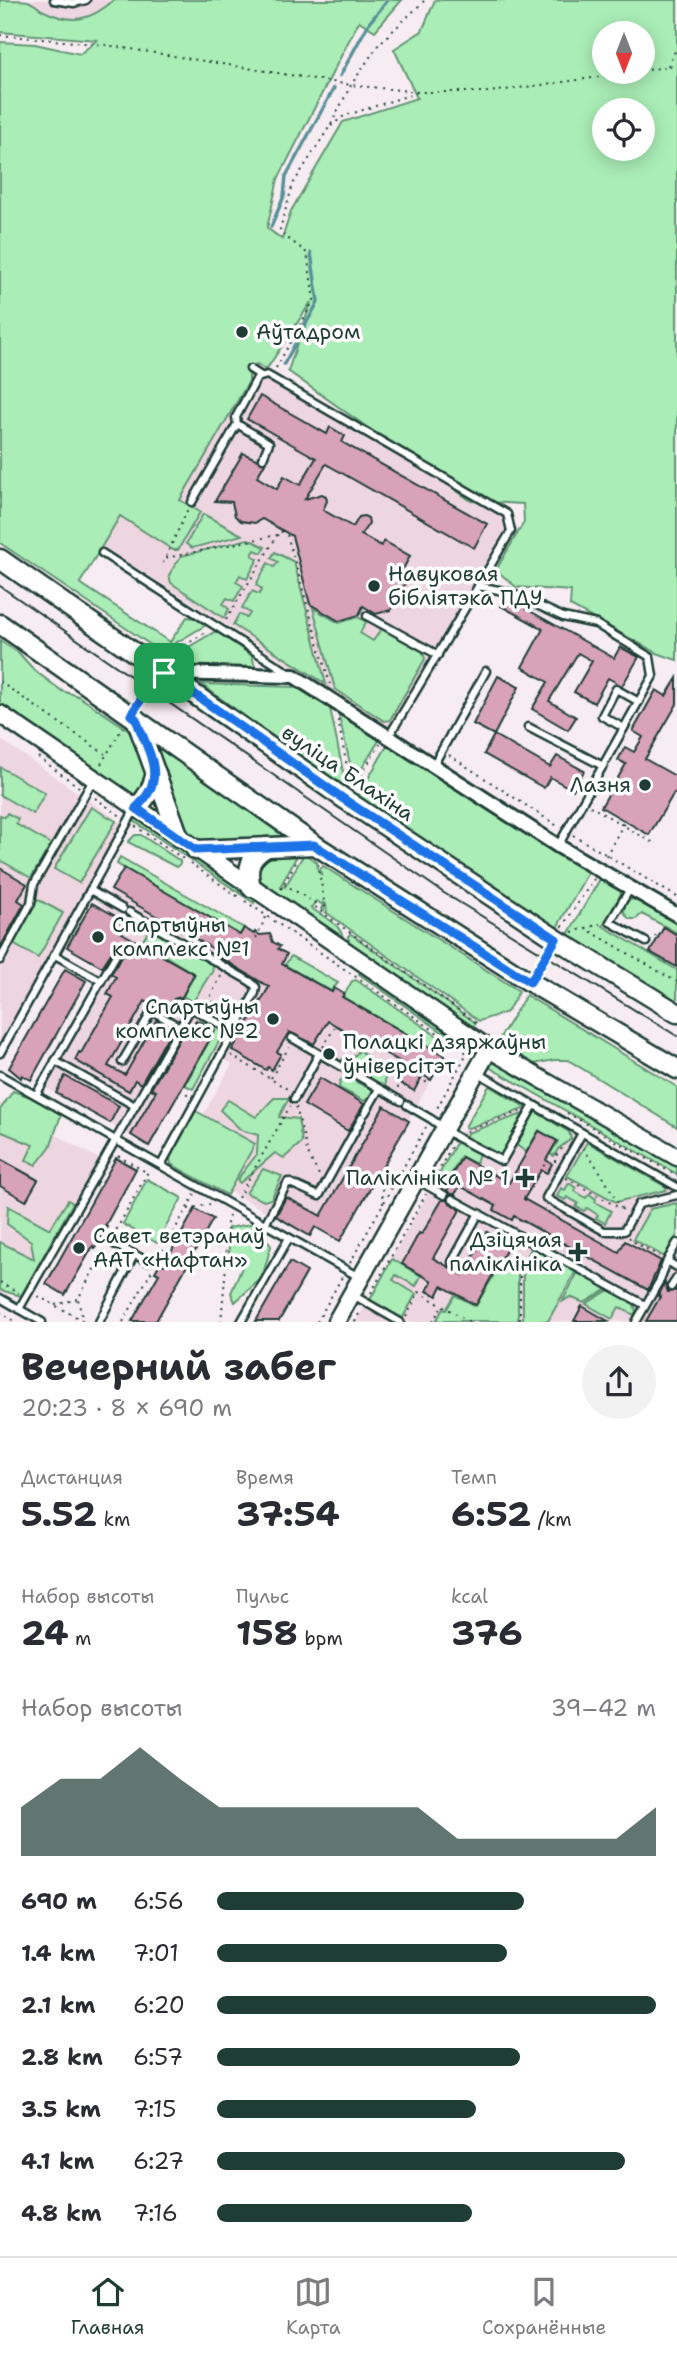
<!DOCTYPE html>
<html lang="ru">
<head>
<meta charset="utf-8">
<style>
	body { margin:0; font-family:"Shantell Sans",sans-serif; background:#f2f2f3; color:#2b2b33; height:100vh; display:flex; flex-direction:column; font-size:26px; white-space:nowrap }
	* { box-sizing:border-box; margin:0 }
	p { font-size:23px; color:#7c7c81 }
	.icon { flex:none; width:38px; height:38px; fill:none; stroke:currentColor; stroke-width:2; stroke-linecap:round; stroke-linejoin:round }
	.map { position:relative; height:1322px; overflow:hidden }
	.sheet { display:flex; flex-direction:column; background:#fff; flex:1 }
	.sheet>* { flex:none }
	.needle { width:46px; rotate:180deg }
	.buttons { position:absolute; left:592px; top:21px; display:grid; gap:14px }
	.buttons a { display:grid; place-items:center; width:63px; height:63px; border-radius:50%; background:#fff; box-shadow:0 4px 18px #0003; font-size:35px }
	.pin { position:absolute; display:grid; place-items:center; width:60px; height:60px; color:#fff; margin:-30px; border-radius:14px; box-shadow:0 4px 10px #0006 }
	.round { display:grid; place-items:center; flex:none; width:74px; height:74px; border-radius:37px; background:#f2f2f3 }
	.head { display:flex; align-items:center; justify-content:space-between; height:119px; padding:0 21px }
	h1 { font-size:38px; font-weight:700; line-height:52px }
	.metrics { display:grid; grid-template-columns:repeat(3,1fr); gap:10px; height:119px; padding:7px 21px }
	.metrics div { display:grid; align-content:center }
	.metrics b { font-size:35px; font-weight:700 }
	.metrics small { font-size:19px; font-weight:400 }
	.metrics p { font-size:19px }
	.chart { height:196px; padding:14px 21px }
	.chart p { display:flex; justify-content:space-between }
	.chart svg { width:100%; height:126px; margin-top:7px; fill:#1f3d34; opacity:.7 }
	ul { padding:0 21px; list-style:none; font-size:23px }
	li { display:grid; grid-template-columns:112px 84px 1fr; align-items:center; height:52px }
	li i { height:18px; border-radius:9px; background:#1f3d34 }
	.menu { display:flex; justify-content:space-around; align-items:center; height:98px; border-top:2px solid #e1e1e2; background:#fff; font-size:19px; color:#7c7c81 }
	.menu a { display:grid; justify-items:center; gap:4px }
	.menu .on { color:#1f3d34 }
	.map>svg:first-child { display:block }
</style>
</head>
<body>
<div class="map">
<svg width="677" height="1322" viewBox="0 0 677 1322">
	<rect width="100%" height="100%" fill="#f7ecf1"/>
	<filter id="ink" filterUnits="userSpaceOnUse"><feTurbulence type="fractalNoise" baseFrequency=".0143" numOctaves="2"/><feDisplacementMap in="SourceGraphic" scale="14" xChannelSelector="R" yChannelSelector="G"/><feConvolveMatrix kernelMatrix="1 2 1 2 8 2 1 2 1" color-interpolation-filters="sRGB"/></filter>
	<g filter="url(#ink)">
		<g fill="#eed6e0">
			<path d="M27,0H114L99,13L87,18L76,19L57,16Z"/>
			<path d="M243,237L266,370L262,378L501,515L505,530L388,727L96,542Z"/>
			<path d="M0,739L123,824L0,1043Z"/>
			<path d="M124,868L237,933L236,935L278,949L287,954L281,966L283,967L285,965L331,992L334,988L431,1080L340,1241L316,1227L310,1236L229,1191L227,1195L171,1164L170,1158L196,1111L203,1115L232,1064L205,1048L149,1146L46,1088L111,974L67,947L92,903L101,907Z"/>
			<path d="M494,1075L677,1180V1321L356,1322Z"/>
			<path d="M0,1103L99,1159L27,1289L0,1274Z"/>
		</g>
		<g fill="#aaedb7" stroke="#649576" stroke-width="2" fill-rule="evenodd">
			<path d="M0,0C8,0 21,0 28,1C33,3 38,7 42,10C72,25 90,21 114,0H402L375,31L359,21L278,179L267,228L282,239L291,211L343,122L417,98L394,49L422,31L435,0H677V660L657,653L570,606L571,591L516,587L496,570L524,522L523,504L471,501L288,371L311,302L266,370L257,364L252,366L249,372V381L180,500L200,512L178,550H173L120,516L80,583L170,642L187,617L195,618L206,625L169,647L164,654L0,543V42L35,44L80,54L97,40L0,32ZM604,33H642V72H604ZM604,110H642V149H604Z"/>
			<path d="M203,514L242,535L192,548L186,544Z"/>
			<path d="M248,539L265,547L262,553L255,550L252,555L258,559L247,579L240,575L236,582L243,586L234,601L227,598L223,604L229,609L224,618L171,583L169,575L181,556Z"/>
			<path d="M275,552L294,562L326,684L233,625L239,614L247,618L250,613L242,608L252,591L259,594L262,589L256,585L268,563L274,567L278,562L271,558Z"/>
			<path d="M313,608L339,623L358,617L366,622L360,633L373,641L382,628L423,652L425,659L390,720L384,721L335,689Z"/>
			<path d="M216,631L252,656L255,666L247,670L188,669L173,660L177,654Z"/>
			<path d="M0,641L19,653L34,670L62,691L78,696L135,734L151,773L137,797L127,794L0,707Z"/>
			<path d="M201,684L296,687L330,708L347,791Z"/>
			<path d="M338,712L380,739L354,781Z"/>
			<path d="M152,739L292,838L196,844L183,835Z"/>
			<path d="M388,744L588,872L555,931L357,798Z"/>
			<path d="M0,767L45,793L33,814L0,795Z"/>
			<path d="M91,807L116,821L79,883L54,869Z"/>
			<path d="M7,813L18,819L16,824L51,844L31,878L0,860V815L5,817Z"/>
			<path d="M137,818H140L255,898L254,903L134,821Z"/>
			<path d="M135,835H141L180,861V864L176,867L128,842Z"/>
			<path d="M299,852L281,885L285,887L304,854L317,862L318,872L321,874L320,869L323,866L519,991L507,1012L479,1021L327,913L326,904L323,903L324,911L321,909L323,905L316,901L311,908C329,921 343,922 345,949L258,888L256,862L263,856Z"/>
			<path d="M120,857L244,928L239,936L237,933L117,864Z"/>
			<path d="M600,879L622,892L603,926L677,970V1001L566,938Z"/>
			<path d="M37,899L63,913L38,958L13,944Z"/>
			<path d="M636,899L677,922V933L642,914L636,919H629L624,912L625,905L629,900Z"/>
			<path d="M154,931L213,965L212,974H210L193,1002L183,996L195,974L142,942L148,932Z"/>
			<path d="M351,934L476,1023L470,1031L350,949L348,936Z"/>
			<path d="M291,956L338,983L331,991L285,965Z"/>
			<path d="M364,968L465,1039L461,1045L359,974Z"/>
			<path d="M356,980L443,1040L438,1052L343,997L352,981Z"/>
			<path d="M526,995L677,1087V1127L568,1060H554L529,1065L495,1046Z"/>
			<path d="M199,1018L219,1029L222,1036L193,1089L185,1085L215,1031Z"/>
			<path d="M360,1050L369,1059L360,1070L356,1082L369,1088V1070L379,1065L385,1076V1087L364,1101L339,1088L340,1081L347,1074L339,1062L346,1057L351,1059Z"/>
			<path d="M494,1062H499L677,1163V1174L487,1066Z"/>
			<path d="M489,1086L525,1107L524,1109L468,1128L465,1127Z"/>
			<path d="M13,1091L40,1100L61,1115L50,1147L36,1165L26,1160L33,1145L0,1131V1110Z"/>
			<path d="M274,1098H289L279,1117L298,1119L302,1142L284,1158L275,1153L240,1183L237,1180L257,1154L258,1135L241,1130L220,1110L228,1100L256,1117Z"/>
			<path d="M196,1111L255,1144L227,1195L171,1164L170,1158Z"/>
			<path d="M534,1111L569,1132L571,1139L558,1149L554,1156L550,1154L558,1141L539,1130L526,1152L515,1144Z"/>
			<path d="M523,1114L501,1157L465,1138L467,1133Z"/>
			<path d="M457,1141L479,1153L476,1164L461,1156L448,1180L451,1182L448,1187L436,1180Z"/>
			<path d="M587,1142L666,1187V1190L616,1202L567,1176Z"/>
			<path d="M263,1169L282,1176L271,1199L264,1201L246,1193Z"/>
			<path d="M147,1179L182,1198L157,1243L123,1224Z"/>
			<path d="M569,1183L576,1188L575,1191L586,1198L589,1194L596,1199L595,1202L611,1211L605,1223L596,1218L598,1215L587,1208L584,1211L576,1207L578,1203L567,1197L565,1200L557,1196L561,1188L565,1190Z"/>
			<path d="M68,1200L73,1203L21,1296L0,1290V1242L34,1259L31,1241L7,1224L8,1206L50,1229Z"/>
			<path d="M677,1203V1235L665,1257L633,1239L650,1209Z"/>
			<path d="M255,1223L271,1246L262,1278L235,1302L231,1293L246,1258L229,1253L228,1228Z"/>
			<path d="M532,1247L576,1271L548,1321H523V1270L521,1267Z"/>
			<path d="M392,1259L421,1276L416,1286L396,1275L393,1280L416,1294L402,1319L370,1300Z"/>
			<path d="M502,1261L518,1270V1321H436L443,1309L446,1310L455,1295L476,1306Z"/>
			<path d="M578,1272L607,1289L584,1303L570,1297L562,1302Z"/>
			<path d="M609,1290L634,1304L636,1311L634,1315L619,1307L612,1319L586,1304Z"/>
		</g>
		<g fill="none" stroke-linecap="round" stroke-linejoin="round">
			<g stroke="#589199" stroke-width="3.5">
				<path d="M340,76L369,23L388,0"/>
				<path d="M271,227L284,196L286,176L334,88"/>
				<path d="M284,364L318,302L311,253"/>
			</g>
		</g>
		<g fill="#d8a2b8" stroke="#1f3d34" stroke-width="2">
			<path d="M260,396L327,434L330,427L345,436L342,442L487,524L474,548L326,464L305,499L322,494L326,496L327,501L323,510L353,527L359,517L364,516L368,518L369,523L361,535L381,546L384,541L410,556L402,571L405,584L391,610L376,614L363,606L359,615L339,621L310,604L292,536L262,519L255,523L241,521L235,516L232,502L215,501L243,453L265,463L257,477L277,489L284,476L300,485L316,458L247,419Z"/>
			<path d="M505,597L614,658L620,647L639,657L622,686L608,678L594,703L574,692L592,661L578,653L549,701L576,717L568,730L532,709L548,682L522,667L543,629L501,606Z"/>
			<path d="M498,676L519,687L494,735L473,724Z"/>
			<path d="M677,678V704L645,759L677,777V795L674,793L649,835L601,807L626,764L618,760L625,747L634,752L643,737L633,731L656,690L666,696Z"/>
			<path d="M494,735L550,767L557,756L584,771L573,790L550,777L544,788L484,754Z"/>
			<path d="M0,868L27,884L18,900L24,904L0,948Z"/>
			<path d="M124,868L240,935L244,928L254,934L255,932L260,935L270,934L273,942L280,946L278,949L287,954L282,964L332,992L334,988L344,994L342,997L445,1056L431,1080L423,1075L414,1091L395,1080L404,1064L328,1021L314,1044L289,1032L277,1052L281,1054L272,1070L268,1067L266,1070L232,1050L269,987L213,953L215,950L111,890Z"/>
			<path d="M92,903L128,923L122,933L194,974L182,997L174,999L176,1007L171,1015L145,1001L108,1066L125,1075L156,1020L172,1029L141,1084L135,1080L129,1091L75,1060L79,1052L81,1053L113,997L107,994L116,977L111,974L122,956L118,950H113L102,967L67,947Z"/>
			<path d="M664,927L677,935V967L650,952Z"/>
			<path d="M65,969L86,981L31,1080L22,1075L21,1078L9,1068Z"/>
			<path d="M196,1020L215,1030L149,1146L131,1135L156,1091L151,1089L183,1033L187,1035Z"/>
			<path d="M65,1076L119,1106L110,1123L56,1093Z"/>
			<path d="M320,1078L364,1104L348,1131L304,1105Z"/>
			<path d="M384,1106L409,1121L340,1241L315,1227L310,1236L276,1216L286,1197L321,1216Z"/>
			<path d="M539,1131L557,1141L546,1160L552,1164L547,1173L541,1170L524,1199L619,1252L625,1241L661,1261L648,1290L514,1216L512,1220L494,1210L496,1206L460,1186L455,1194H450L447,1190L452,1182L449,1180L462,1157L509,1183Z"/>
			<path d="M116,1158L136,1169L105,1226L107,1227L101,1237L95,1248L93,1246L65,1295L46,1284Z"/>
			<path d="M0,1159L38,1180L26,1201L0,1186Z"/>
			<path d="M442,1200H446L460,1210L433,1258L463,1275L487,1232L509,1245L476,1305L442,1286L437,1296L427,1291L432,1281L402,1264L419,1233L422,1234Z"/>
			<path d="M195,1209L213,1219L156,1321H132L159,1274L155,1272L160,1263L164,1265Z"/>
			<path d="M290,1262L307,1272L279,1321H256Z"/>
			<path d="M665,1283L668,1292L677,1290V1321H646L660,1297L658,1296Z"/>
			<path d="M582,1306L608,1321H574Z"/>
		</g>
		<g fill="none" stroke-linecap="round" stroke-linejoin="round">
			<defs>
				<g id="service">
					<path d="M54,0L74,3L86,0"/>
					<path d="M250,369L261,376"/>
					<path d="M237,424L269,443L263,458"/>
					<path d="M192,502L237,424L236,417L257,378L267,375L507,514L511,531L389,736"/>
					<path d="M102,553L289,673"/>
					<path d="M478,586L509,592L563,617L596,624L650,657L653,676L558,846"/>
					<path d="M367,616L438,655"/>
					<path d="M528,727L603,766"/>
					<path d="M624,728L602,716L616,689L639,702"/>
					<path d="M434,764L486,671"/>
					<path d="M630,889L610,922L646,942"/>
					<path d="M90,890L123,909"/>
					<path d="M129,912L251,982L256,987L255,993L161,1165"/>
					<path d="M0,960L31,903L34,884L93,780"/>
					<path d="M101,981L116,955"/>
					<path d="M179,1002L191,1008"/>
					<path d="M292,1038L401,1101"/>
					<path d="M0,1053L135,809"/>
					<path d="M55,1061L135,1106"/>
					<path d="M122,1062L152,1011L180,1027"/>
					<path d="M478,1073L677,1187"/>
					<path d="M0,1075L359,1277"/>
					<path d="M36,1095L101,981L55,955"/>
					<path d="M294,1099L319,1054"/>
					<path d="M407,1105L431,1119L456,1137L502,1161L534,1105"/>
					<path d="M365,1113L379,1089"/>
					<path d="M582,1133L546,1198L604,1231H624L639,1204L677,1195"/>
					<path d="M415,1179L444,1195"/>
					<path d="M452,1199L645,1305"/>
					<path d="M265,1224L288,1182L319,1196L362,1118"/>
					<path d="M114,1244L147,1261"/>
					<path d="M667,1261L677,1267"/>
					<path d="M452,1262L479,1213"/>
					<path d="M671,1287L677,1278"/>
					<path d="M353,1295L400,1322"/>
					<path d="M0,1298L42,1322"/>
					<path d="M19,1309L191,1008L233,1031"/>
					<path d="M99,1322L134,1255"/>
					<path d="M241,1322L289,1238"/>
					<path d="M636,1322L660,1280L667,1261L677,1243"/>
				</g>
				<path id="minor" d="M165,673L294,676L558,846L677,915"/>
				<g id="tertiary">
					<path d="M0,714L489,1049L677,1157"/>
					<path d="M336,1322L489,1049"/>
				</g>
				<g id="secondary">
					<path d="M0,559L346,800L556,939L677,1013"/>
					<path d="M0,624L315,845L530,982L677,1069"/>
					<path d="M136,719L179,837"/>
					<path d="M136,808C148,797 152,788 156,773"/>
					<path d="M196,850L315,845"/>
					<path d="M251,887C246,867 250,857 267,847"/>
				</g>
			</defs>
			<use href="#service" stroke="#1f3d34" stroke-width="11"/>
			<use href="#minor" stroke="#1f3d34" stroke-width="18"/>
			<use href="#tertiary" stroke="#1f3d34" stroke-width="21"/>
			<use href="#secondary" stroke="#1f3d34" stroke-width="23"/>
			<g stroke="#1f3d34" stroke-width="2" stroke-dasharray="2 5" stroke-linecap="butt">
				<path d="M0,35L106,45L351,85L418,92H490L636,72"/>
				<path d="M668,66L677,47"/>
				<path d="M642,71L677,65"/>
				<path d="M331,126L344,116L416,93"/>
				<path d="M276,368L314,300L307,253L281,233L280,229L293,184L330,126L351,85L379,44L425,0"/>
				<path d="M166,558L277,535"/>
				<path d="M163,563L188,509"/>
				<path d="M226,620L280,531L287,535L330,684"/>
				<path d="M168,658L172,653L206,632"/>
				<path d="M0,682L105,754"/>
				<path d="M140,702L152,683"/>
				<path d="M338,720L350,783"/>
				<path d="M449,755L559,827"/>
				<path d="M38,757L79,787"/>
				<path d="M101,764L123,727"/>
				<path d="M354,787L380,744"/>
				<path d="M95,798L122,817"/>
				<path d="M590,806L654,843"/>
				<path d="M135,826L185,860"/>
				<path d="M573,835L677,897"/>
				<path d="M606,856L625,821"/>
				<path d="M190,863L240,898"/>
				<path d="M318,864L326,913"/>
				<path d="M284,884L318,905L316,908L478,1024"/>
				<path d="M281,889L297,860"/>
				<path d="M245,901L467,1053L436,1110"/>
				<path d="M562,927L594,879"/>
				<path d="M585,928L677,982"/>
				<path d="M572,932L600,924"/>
				<path d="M655,937L658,933L660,934"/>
				<path d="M256,938L267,915"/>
				<path d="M537,969L549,950"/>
				<path d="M221,976L211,995L213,1003L223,1008L225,1017"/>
				<path d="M323,1047L336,1025"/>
				<path d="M231,1055L289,1090"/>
				<path d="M271,1078L289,1047"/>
				<path d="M418,1084L430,1081"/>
				<path d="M397,1088L410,1085"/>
				<path d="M180,1090L189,1095"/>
				<path d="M296,1107L308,1154L320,1177"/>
				<path d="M567,1113L677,1176"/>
				<path d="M466,1131L520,1112"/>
				<path d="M583,1148L601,1173L621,1208"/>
				<path d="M118,1156L146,1172"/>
				<path d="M555,1162V1157L563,1147"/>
				<path d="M543,1165L552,1170"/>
				<path d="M566,1178L625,1211"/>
				<path d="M434,1180L452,1145"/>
				<path d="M238,1198L290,1106"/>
				<path d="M383,1204L382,1190L393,1185"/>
				<path d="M188,1209L210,1204"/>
				<path d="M113,1236L149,1170"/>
				<path d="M629,1237L632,1241L659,1256"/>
				<path d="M156,1263L195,1194"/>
				<path d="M350,1263L426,1127"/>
				<path d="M520,1269V1322"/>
				<path d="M0,1282L19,1293"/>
				<path d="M371,1293L426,1194"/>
				<path d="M38,1296L82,1320"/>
				<path d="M55,1305L77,1299"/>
				<path d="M0,1312L16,1322"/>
				<path d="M406,1317L419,1292L470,1322"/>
				<path d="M83,1322L78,1299L106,1247"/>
				<path d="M123,1322L154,1267"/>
				<path d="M221,1322L226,1266L227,1223L229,1216"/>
				<path d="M317,1322L342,1277"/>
				<path d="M355,1322L361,1310"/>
				<path d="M433,1322L442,1305"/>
			</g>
			<use href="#service" stroke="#fff" stroke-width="6"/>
			<use href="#minor" stroke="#fff" stroke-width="12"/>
			<use href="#tertiary" stroke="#fff" stroke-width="16"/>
			<use href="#secondary" stroke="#fff" stroke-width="18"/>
			<path stroke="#1f3d34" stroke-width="2" d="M0,586L444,893L677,1036"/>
		</g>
	</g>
	<g fill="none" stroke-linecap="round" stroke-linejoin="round" filter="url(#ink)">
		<defs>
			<path id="route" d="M160,670L345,800L556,939L530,982L314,845L196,850L136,808C169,778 148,753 136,719L131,715Z"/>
		</defs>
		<use href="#route" stroke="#fff" stroke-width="14"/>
		<use href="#route" stroke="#1a73e8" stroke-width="9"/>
	</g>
	<g fill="#1f3d34" stroke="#fff" stroke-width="2.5">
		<circle cx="242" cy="332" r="7"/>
		<circle cx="374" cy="586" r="7"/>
		<circle cx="645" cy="785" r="7"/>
		<circle cx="98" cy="937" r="7"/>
		<circle cx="273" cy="1019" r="7"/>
		<circle cx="329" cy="1054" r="7"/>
		<path d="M521.5 1167.5h7v7h7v7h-7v7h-7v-7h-7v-7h7z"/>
		<circle cx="79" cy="1248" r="7"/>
		<path d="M574.5 1241.5h7v7h7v7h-7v7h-7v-7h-7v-7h7z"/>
	</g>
	<g text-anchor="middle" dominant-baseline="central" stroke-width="7" stroke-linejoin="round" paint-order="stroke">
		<g font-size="21" fill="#1f3d34" stroke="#fff" text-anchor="start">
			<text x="256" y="332">Аўтадром</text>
			<text x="388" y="574">Навуковая<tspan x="388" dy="24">бібліятэка ПДУ</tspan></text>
			<text x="631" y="785" text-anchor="end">Лазня</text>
			<text x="112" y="925">Спартыўны<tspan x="112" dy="24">комплекс №1</tspan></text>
			<text x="259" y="1007" text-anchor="end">Спартыўны<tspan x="259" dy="24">комплекс №2</tspan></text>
			<text x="343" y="1042">Полацкі дзяржаўны<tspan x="343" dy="24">ўніверсітэт</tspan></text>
			<text x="509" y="1178" text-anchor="end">Паліклініка № 1</text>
			<text x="93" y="1236">Савет ветэранаў<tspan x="93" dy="24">ААТ «Нафтан»</tspan></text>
			<text x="562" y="1240" text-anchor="end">Дзіцячая<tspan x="562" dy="24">паліклініка</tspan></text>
		</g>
		<g font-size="21" fill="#1f3d34" stroke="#fff">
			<text transform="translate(348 773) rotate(34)">вуліца Блахіна</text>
		</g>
	</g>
</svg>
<div class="buttons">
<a><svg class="needle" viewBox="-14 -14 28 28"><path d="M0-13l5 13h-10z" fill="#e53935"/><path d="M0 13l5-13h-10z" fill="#7c7c81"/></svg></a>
<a><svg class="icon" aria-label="locate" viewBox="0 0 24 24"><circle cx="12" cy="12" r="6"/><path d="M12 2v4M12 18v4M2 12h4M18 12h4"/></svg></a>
</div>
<div class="pin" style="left:164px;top:673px;background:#1e9e55"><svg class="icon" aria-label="arrive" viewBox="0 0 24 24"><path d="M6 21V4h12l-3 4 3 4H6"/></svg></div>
</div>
<section class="sheet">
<div class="head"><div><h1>Вечерний забег</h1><p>20:23 · 8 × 690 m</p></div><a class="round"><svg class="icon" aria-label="share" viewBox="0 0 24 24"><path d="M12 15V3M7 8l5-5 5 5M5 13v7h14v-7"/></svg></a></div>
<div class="metrics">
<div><p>Дистанция</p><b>5.52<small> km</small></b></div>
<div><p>Время</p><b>37:54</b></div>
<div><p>Темп</p><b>6:52<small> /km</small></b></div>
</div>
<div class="metrics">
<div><p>Набор высоты</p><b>24<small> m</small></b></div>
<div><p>Пульс</p><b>158<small> bpm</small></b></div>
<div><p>kcal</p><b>376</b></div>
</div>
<div class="chart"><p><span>Набор высоты</span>39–42 m</p>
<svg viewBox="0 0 160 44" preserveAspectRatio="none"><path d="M0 44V27L10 17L20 17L30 6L40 17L50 27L60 27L70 27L80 27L90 27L100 27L110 38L120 38L130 38L140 38L150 38L160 27V44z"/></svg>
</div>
<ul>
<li><b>690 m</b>6:56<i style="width:70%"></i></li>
<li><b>1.4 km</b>7:01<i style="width:66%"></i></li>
<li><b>2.1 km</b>6:20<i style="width:100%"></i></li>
<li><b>2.8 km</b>6:57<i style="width:69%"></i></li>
<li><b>3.5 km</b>7:15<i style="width:59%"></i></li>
<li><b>4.1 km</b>6:27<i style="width:93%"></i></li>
<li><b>4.8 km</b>7:16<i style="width:58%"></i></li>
</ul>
</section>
<nav class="menu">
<a class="on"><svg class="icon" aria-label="home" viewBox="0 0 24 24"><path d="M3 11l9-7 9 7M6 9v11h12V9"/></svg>Главная</a>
<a><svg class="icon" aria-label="map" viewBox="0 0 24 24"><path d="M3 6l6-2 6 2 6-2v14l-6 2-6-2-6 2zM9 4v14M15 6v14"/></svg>Карта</a>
<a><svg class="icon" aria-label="saved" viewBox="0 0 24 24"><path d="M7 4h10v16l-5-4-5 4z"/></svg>Сохранённые</a>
</nav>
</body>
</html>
